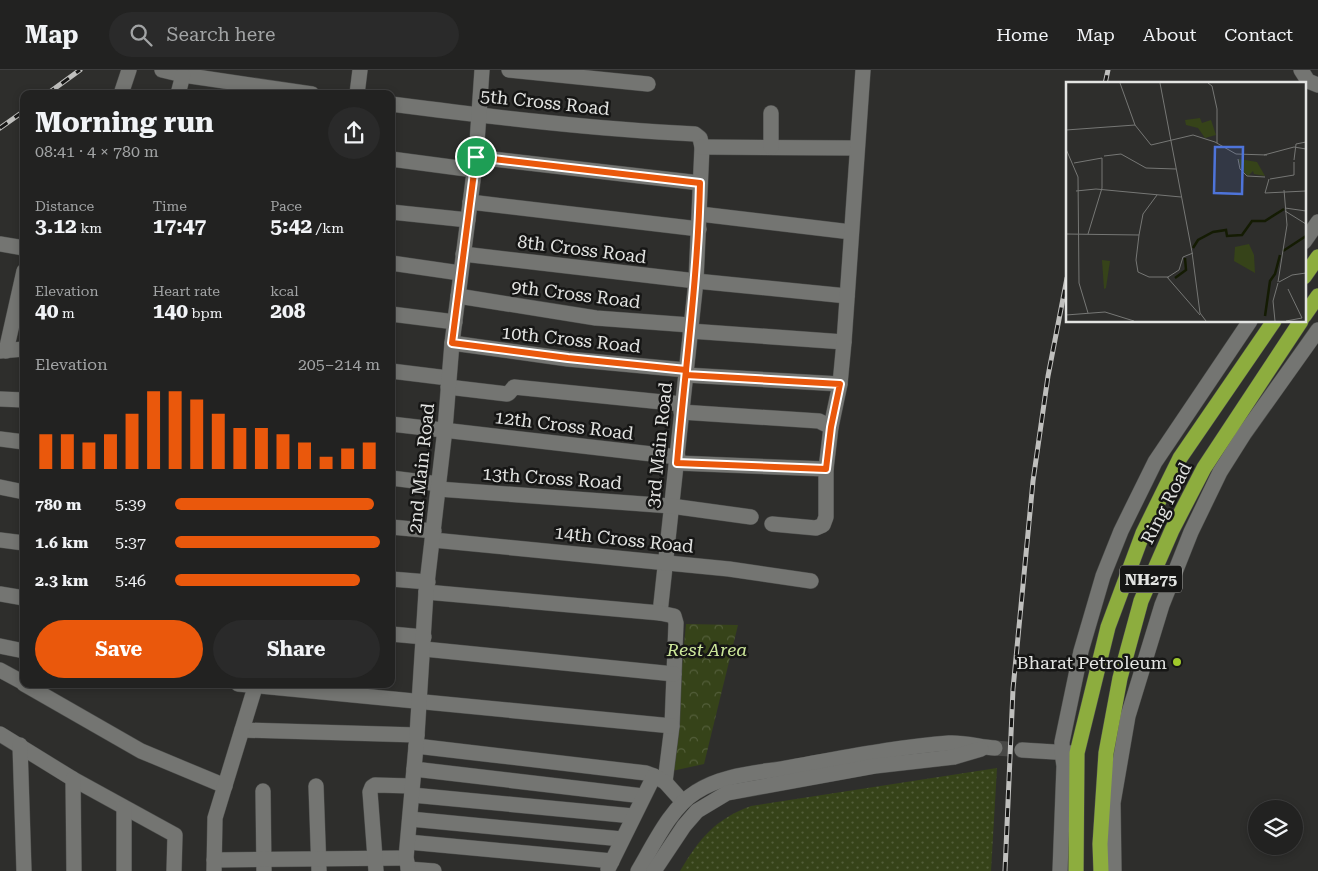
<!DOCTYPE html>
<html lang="en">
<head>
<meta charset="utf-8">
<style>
	body { margin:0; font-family:"Roboto Serif",serif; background:#2a2a2a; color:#f1f3f6; height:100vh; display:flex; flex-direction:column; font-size:19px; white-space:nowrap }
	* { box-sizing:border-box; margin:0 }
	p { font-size:16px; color:#a2a4a5 }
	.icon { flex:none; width:28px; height:28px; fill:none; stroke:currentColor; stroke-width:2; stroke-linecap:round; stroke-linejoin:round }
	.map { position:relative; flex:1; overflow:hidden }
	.side { position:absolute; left:20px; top:20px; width:375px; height:598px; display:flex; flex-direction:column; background:#222221; border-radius:10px; box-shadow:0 2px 8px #0003,0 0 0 1px #3f3f3f }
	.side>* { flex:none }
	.tools { position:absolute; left:1248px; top:730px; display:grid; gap:10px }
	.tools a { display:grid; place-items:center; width:55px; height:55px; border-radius:50%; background:#222221; box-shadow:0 2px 8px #0003,0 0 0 1px #3f3f3f; font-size:25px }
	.pin { position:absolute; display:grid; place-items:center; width:42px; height:42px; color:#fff; margin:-21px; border:2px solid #fff; border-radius:50%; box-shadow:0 1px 5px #0007 }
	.round { display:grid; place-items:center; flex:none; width:52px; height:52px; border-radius:26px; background:#2a2a2a }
	.headline { display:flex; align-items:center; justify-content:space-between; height:85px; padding:0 15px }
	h1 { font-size:28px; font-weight:700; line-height:38px }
	.metrics { display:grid; grid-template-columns:repeat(3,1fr); gap:8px; height:85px; padding:5px 15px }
	.metrics div { display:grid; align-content:center }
	.metrics b { font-size:21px; font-weight:700 }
	.metrics small { font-size:14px; font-weight:400 }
	.metrics p { font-size:14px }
	.chart { height:140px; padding:10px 15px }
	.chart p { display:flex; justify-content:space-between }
	.chart svg { width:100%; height:90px; margin-top:5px; stroke:#ea580c; stroke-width:6 }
	.cta { display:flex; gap:10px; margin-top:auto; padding:10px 15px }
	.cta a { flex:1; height:58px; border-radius:30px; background:#ea580c; color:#fff; font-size:20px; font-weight:700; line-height:58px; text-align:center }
	.cta a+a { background:#2a2a2a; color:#f1f3f6 }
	ul { padding:0 15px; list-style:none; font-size:16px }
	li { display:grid; grid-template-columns:80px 60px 1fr; align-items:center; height:38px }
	li i { height:12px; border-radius:6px; background:#ea580c }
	header { display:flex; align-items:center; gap:30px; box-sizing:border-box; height:70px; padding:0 25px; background:#222221; border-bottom:1px solid #3f3f3f }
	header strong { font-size:24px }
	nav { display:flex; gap:28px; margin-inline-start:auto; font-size:18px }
	.search { width:350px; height:45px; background:#2a2a2a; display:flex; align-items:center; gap:12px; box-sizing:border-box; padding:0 18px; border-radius:28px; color:#a2a4a5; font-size:19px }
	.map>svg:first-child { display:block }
</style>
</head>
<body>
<header>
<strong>Map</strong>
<div class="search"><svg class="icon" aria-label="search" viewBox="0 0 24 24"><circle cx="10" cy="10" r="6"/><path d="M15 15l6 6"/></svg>Search here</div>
<nav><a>Home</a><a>Map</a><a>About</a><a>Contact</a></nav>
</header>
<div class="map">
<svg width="1318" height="801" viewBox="0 0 1318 801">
	<defs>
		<pattern id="grass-dots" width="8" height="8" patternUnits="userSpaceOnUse" patternTransform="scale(1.25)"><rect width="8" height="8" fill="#364319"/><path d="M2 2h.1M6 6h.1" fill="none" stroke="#535e3a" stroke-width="1.8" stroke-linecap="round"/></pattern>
		<pattern id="park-crowns" width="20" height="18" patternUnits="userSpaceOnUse" patternTransform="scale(1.25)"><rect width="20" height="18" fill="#364319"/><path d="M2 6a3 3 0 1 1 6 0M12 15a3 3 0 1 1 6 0" fill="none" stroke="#535e3a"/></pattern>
	</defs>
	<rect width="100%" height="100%" fill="#2e2e2c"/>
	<path fill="url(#grass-dots)" d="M997,698L991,801H680C699,769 715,749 751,736Z"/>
	<path fill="url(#park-crowns)" d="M686,554L738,555L704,694L672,701Z"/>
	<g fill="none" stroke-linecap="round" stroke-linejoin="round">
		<path stroke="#494947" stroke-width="15" stroke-dasharray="15 8" stroke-linecap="butt" d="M995,678L1022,680"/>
		<defs>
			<g id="minor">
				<path d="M162,0L183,5L312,24"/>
				<path d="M509,0L648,14"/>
				<path d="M1301,0L1308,11L1318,15"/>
				<path d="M121,24L129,0"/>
				<path d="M178,24L183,5"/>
				<path d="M357,24L360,0"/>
				<path d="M391,34C492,47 593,59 695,64L700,68L702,77L696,211L660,543"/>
				<path d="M702,77L857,78"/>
				<path d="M771,77V43"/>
				<path d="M476,87L700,113"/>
				<path d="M391,89L474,100"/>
				<path d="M470,132L699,159"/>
				<path d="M391,142L468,150"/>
				<path d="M700,144L851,162"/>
				<path d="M1304,172L1318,152"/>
				<path d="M0,174L24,178"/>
				<path d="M463,184L696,211L847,226"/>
				<path d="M391,193L460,203"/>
				<path d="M458,226L596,248L690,255"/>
				<path d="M391,244L455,252"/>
				<path d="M690,261L844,272"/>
				<path d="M452,273L568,289L686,300"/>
				<path d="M0,281L24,279"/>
				<path d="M6,281L24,201"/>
				<path d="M391,301L448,308"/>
				<path d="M686,305L840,314"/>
				<path d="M448,317L507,324L509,323L514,317L682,334"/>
				<path d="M0,329L24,330"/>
				<path d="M681,342L819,351L831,357"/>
				<path d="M391,354L678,387"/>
				<path d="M0,369L24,372"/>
				<path d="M677,393L826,399"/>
				<path d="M391,408L439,414"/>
				<path d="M0,417L24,422"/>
				<path d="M438,419L671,436L751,447"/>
				<path d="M772,454L816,458L823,455L826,447V399L831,357L840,314L844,272L863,0"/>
				<path d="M391,457L434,461"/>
				<path d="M0,470L24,473"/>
				<path d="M433,470L729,499L811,511"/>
				<path d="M391,509L428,512"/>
				<path d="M426,522L660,543L674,546L676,553L672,656L665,712"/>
				<path d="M0,524L24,528"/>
				<path d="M391,564L424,567"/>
				<path d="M0,576L24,581"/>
				<path d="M424,579L674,604"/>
				<path d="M0,600L24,613"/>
				<path d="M24,614L141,681L225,716"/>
				<path d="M238,614L672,656"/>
				<path d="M242,660L417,665"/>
				<path d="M0,664L73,709L175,765L174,801"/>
				<path d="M20,675L24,801"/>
				<path d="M416,676L646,703L654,706"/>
				<path d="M1022,680L1071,683"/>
				<path d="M414,699L643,726"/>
				<path d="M73,709L74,801"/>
				<path d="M316,716L319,801"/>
				<path d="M263,721L264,801"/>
				<path d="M412,725L633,746"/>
				<path d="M124,738V801"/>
				<path d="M410,749L622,769"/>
				<path d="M408,772L612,791"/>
				<path d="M214,790L406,788"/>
				<path d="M408,799L434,801"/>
				<path d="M608,799L654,706L665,712L683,732"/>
				<path d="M214,801L215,748L256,614"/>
				<path d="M376,801L370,722L372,717L375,715L412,716"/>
				<path d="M409,801L406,788L417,665L426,522L445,359L452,273L476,87L482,0"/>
				<path d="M638,801C653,776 671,737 696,722C723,704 760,703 791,697C843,688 896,677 949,673C964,672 980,677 995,678"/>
				<path d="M654,801L684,756L697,741L727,723L875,696L954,687L981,679"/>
				<path d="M1060,801L1064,696L1062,682V672L1081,581L1103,506L1121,461L1155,392L1250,251"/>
				<path d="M1114,801L1113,733L1128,646L1162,535L1191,462L1220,402L1244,364L1318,260"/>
			</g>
			<g id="highway">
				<path d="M1304,207L1318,187"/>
				<path d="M1304,246L1318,226"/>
				<path d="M1076,801L1077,683L1108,557L1143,463L1180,388L1274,251"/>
				<path d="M1101,801L1100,774L1106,683L1120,608L1141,531L1172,460L1204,398L1301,251"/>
			</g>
		</defs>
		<use href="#minor" stroke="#4b4c4a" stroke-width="16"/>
		<use href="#highway" stroke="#4b4c4a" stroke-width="16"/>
		<use href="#minor" stroke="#747572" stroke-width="15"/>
		<use href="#highway" stroke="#8dad3e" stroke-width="15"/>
		<defs>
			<g id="rail">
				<path d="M1105,14L1108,0"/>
				<path d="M47,24L80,0"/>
				<path d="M0,58L24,41"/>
				<path d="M1005,801L1013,619L1033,411L1048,306L1067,208"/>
			</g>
		</defs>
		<use href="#rail" stroke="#bfbfbd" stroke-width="5"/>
		<use href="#rail" stroke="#161615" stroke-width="3" stroke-dasharray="9" stroke-linecap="butt"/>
	</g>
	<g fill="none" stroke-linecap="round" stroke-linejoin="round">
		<defs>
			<path id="route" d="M476,87L700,113C698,207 685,299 677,393L826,399L831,357L840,314L686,305V300L568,288L452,273L476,87"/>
		</defs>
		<use href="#route" stroke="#fff" stroke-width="10"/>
		<use href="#route" stroke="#ea580c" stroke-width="6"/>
	</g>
	<circle fill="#a0c92b" stroke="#161615" stroke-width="2" cx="1177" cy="592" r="5"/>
	<g text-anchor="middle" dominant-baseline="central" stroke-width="5" stroke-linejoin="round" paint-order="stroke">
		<rect fill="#161615" stroke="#a6a6a4" stroke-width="1" x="1120" y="495.5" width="62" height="27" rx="4"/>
		<g font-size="16" font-weight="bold" fill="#e3e4e2">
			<text x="1151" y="509">NH275</text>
		</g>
		<g font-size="18" fill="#e3e4e2" stroke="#161615">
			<text transform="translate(545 32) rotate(6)">5th Cross Road</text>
			<text transform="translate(582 179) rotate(7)">8th Cross Road</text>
			<text transform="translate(576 224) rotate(7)">9th Cross Road</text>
			<text transform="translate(571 269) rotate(6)">10th Cross Road</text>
			<text transform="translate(564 355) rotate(7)">12th Cross Road</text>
			<text transform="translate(659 375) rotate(-84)">3rd Main Road</text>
			<text transform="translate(421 398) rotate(-84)">2nd Main Road</text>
			<text transform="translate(552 408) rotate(4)">13th Cross Road</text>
			<text transform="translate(1166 433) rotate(-63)">Ring Road</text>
			<text transform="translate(624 469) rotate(6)">14th Cross Road</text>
		</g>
		<g font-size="18" font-style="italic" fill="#cde89a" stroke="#161615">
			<text x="707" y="579">Rest Area</text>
		</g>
		<g font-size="18" fill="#e3e4e2" stroke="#161615" text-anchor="end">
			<text x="1167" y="592">Bharat Petroleum</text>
		</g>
	</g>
	<g transform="translate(1066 12)">
		<rect width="240" height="240" fill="#2e2e2c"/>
		<path d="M173,77L191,80L199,94L188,92L187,89L182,94L175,87ZM183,162L188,173L189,191L168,179L169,165Z" fill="#364319"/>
		<path d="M134,36L136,41L145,38L150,53L139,56L132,46L120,43L119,38Z" fill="#364319"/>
		<path d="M36,178L44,179L40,206L38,207Z" fill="#364319"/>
		<path fill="none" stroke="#141b03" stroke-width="2.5" d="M127,166L132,158L147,150L160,148L161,154L176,153L186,139H199L218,127M217,169L240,154M109,196L120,188L119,176M199,234L204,199L209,192L214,173"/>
		<path fill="none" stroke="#767775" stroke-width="1" d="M54,1L69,43M94,1L126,170L134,231L140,239M142,1L146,4L151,27V61M0,48L69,43L85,63L127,53L149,60L170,72L201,73M0,67L12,95L13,201L22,231M198,73L228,65L240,67M38,74L55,72L80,86L110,87M172,77L174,87L181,94L199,95M228,78L230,62L240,60M8,81L36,76M203,97L199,111L240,109M204,97L228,93V80M10,109L30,107L115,115M219,126L240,129M219,129L240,142M0,152L73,153L70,178L72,190L83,195H103M22,152L36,106V76M73,153L77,132L91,113M101,195L134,233M102,195L113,188L117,175L127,171M212,200L221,143L218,108M213,200L226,193L240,191M0,233L39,230L68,239M209,239L207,219L212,201M220,239L236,236L222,207"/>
		<path fill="#4e74da" fill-opacity="0.15" stroke="#4e74da" stroke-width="2.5" d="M149,65H177L176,112L148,111Z"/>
		<rect width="240" height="240" fill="none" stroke="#e3e4e2" stroke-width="2.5"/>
	</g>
</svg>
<div class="tools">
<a><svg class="icon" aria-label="layers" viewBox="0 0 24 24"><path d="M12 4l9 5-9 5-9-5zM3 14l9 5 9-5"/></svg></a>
</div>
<div class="pin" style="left:476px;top:87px;background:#1e9e55"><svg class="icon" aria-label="arrive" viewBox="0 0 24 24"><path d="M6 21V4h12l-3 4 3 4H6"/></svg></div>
<section class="side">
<div class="headline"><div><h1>Morning run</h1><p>08:41 · 4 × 780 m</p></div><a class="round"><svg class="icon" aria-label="share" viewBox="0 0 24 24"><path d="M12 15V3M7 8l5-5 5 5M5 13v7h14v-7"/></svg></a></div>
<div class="metrics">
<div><p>Distance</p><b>3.12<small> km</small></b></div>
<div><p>Time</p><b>17:47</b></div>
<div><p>Pace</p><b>5:42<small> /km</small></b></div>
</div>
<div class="metrics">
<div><p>Elevation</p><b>40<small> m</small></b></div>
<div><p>Heart rate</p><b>140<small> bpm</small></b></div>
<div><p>kcal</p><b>208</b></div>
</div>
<div class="chart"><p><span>Elevation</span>205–214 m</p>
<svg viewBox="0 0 160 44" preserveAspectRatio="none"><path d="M5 44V27M15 44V27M25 44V31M35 44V27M45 44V17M55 44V6M65 44V6M75 44V10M85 44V17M95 44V24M105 44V24M115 44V27M125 44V31M135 44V38M145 44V34M155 44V31"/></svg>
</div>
<ul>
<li><b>780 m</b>5:39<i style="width:97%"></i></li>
<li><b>1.6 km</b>5:37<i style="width:100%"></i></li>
<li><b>2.3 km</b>5:46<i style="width:90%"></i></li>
</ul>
<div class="cta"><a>Save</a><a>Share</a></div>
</section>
</div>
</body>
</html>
